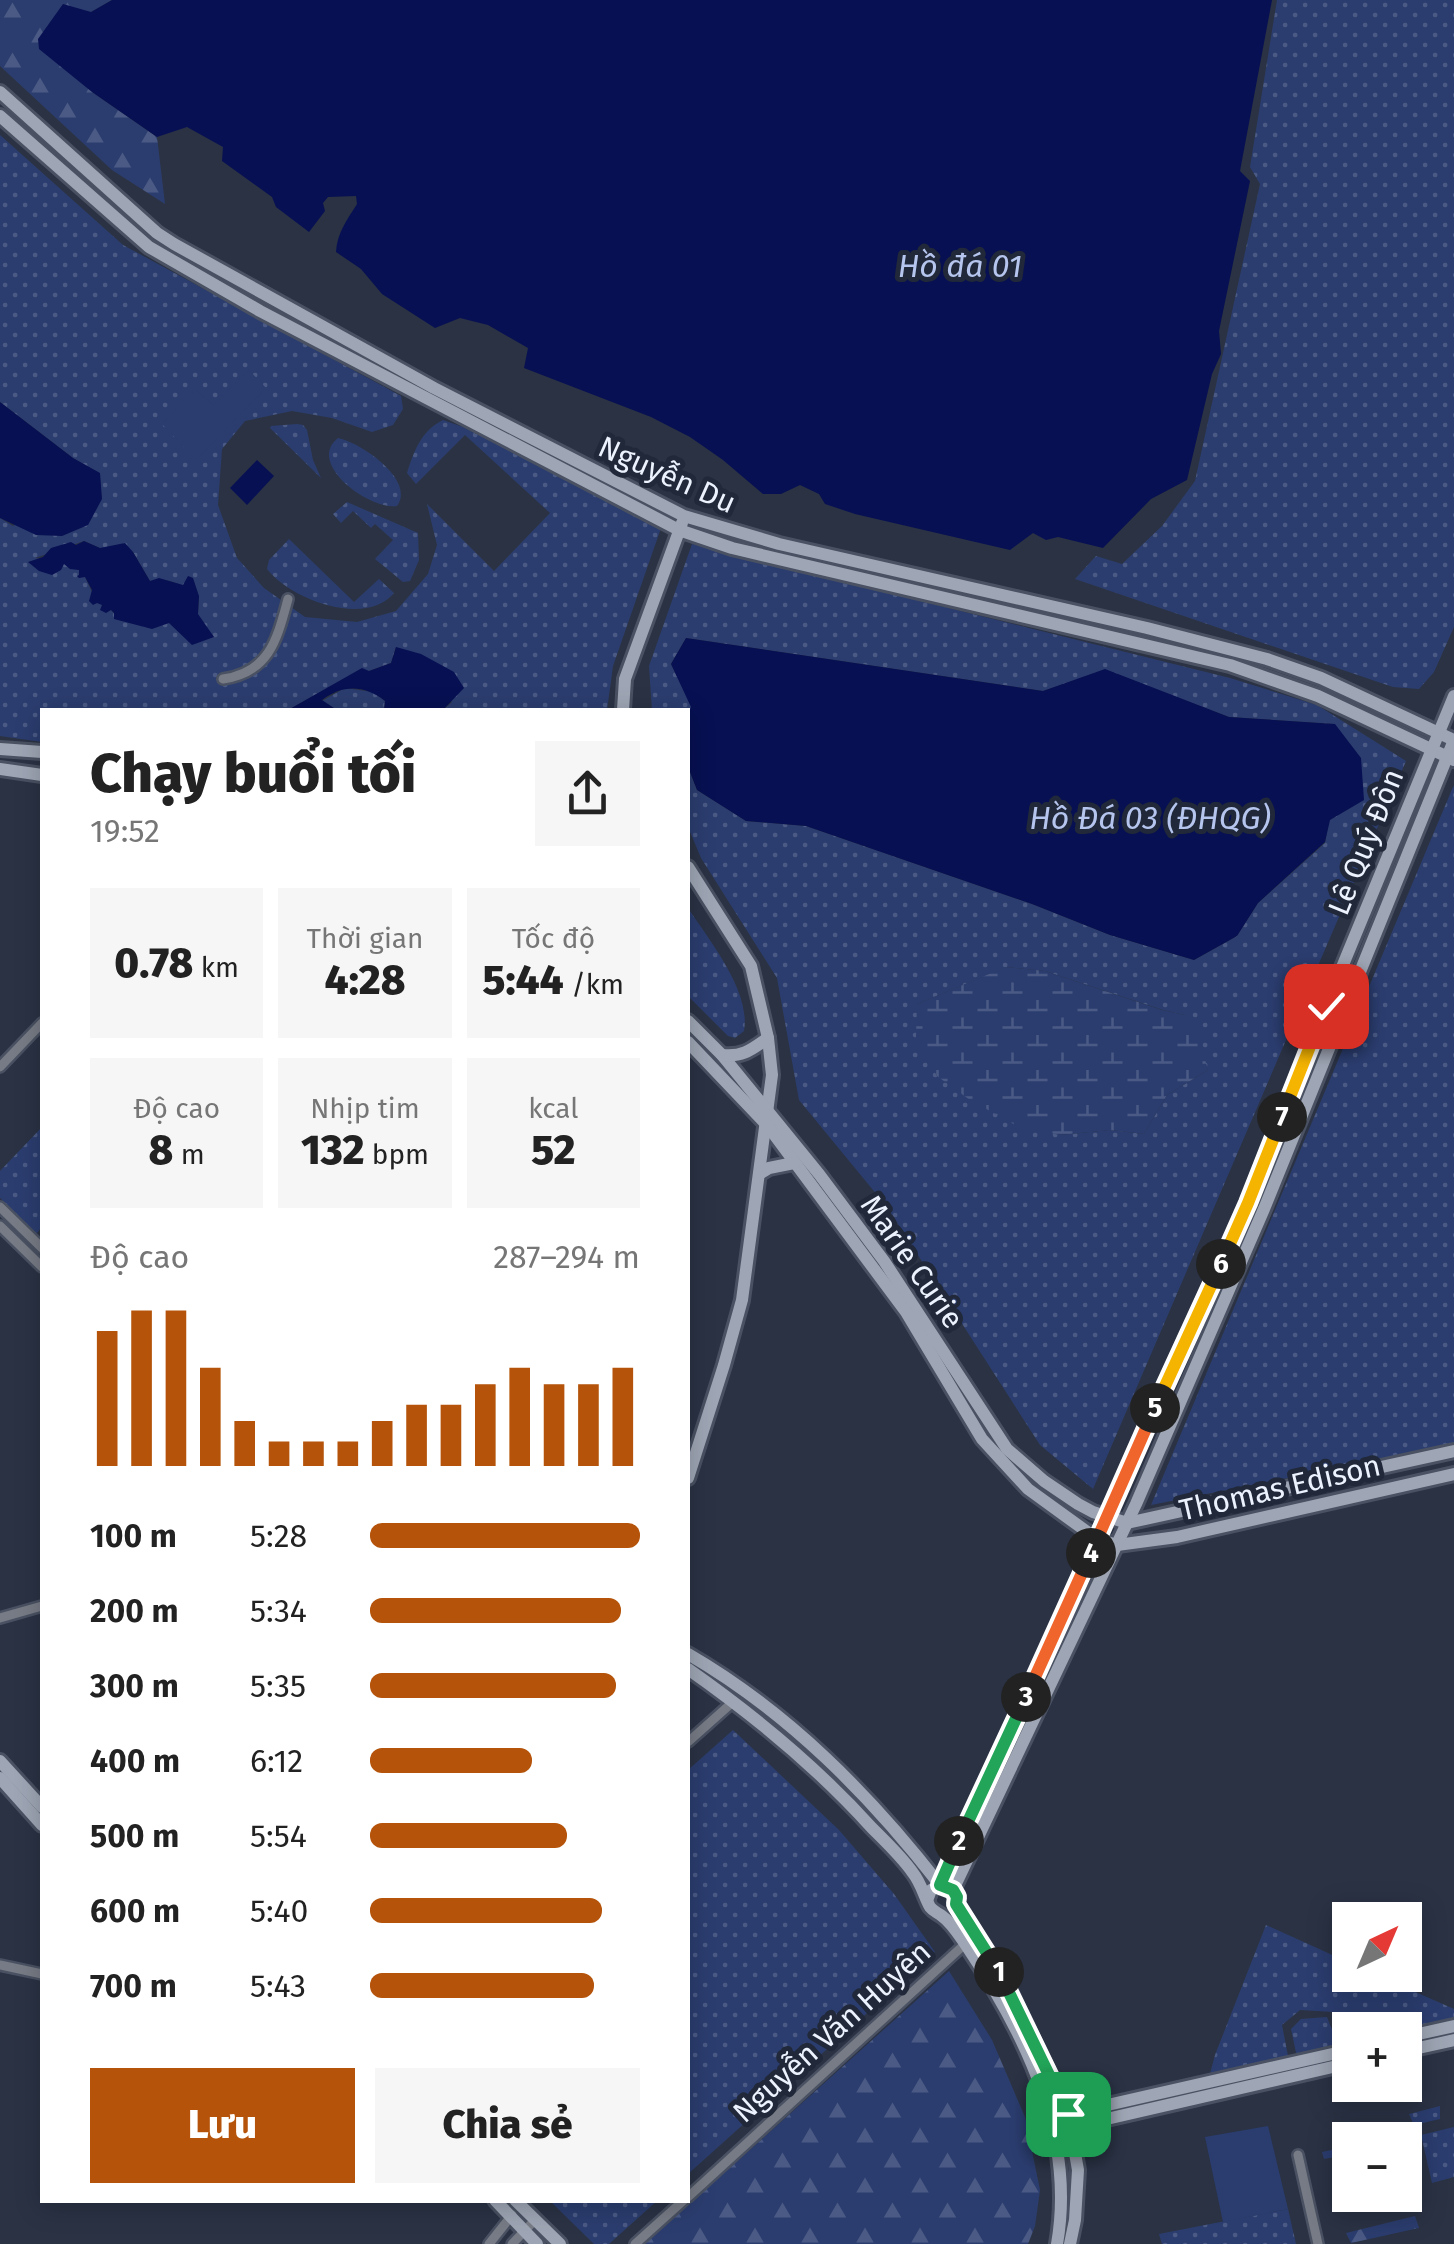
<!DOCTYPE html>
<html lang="vi">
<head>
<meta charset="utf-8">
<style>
	body { margin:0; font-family:"Fira Sans",sans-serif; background:#f6f6f6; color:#222; height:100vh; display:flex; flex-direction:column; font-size:38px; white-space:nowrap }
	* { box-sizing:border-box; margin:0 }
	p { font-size:32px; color:#767676 }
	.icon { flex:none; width:55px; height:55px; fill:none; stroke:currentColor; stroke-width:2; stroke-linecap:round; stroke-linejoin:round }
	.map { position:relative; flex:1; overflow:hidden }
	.side { position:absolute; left:40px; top:708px; width:650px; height:1495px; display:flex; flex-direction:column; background:#fff; border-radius:0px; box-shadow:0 5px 25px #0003 }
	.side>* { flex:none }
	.needle { width:65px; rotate:44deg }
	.controls { position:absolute; left:1332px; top:1902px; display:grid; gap:20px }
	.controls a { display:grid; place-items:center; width:90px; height:90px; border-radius:0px; background:#fff; box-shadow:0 5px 25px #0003; font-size:50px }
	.pin { position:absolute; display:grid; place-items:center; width:85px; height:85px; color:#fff; margin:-42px; border-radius:20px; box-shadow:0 5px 15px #0006 }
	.km { position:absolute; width:50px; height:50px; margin:-25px; border-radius:50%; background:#222; color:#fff; font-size:28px; line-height:50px; text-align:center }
	.round { display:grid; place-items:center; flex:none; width:105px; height:105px; border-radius:0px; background:#f6f6f6 }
	.overview { display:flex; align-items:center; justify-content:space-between; height:170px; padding:0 50px }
	h1 { font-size:55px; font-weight:800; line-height:75px }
	.stats { display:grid; grid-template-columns:repeat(3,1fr); gap:15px; height:170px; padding:10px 50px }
	.stats div { display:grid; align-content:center; border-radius:0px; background:#f6f6f6; text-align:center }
	.stats b { font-size:42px; font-weight:800 }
	.stats small { font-size:28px; font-weight:400 }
	.stats p { font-size:28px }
	.chart { height:280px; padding:20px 50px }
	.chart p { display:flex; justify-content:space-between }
	.chart svg { width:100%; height:180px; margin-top:10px; stroke:#b45309; stroke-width:6 }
	.primary-button { display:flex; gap:20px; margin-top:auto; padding:20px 50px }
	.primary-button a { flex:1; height:115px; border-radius:0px; background:#b45309; color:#fff; font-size:40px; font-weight:800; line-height:115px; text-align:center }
	.primary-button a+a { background:#f6f6f6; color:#222 }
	ul { padding:0 50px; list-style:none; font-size:32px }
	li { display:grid; grid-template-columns:160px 120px 1fr; align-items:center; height:75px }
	li i { height:25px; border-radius:12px; background:#b45309 }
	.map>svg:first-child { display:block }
</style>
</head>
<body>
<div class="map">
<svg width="1454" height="2244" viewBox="0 0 1454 2244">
	<defs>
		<pattern id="grass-dots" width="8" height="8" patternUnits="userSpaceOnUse" patternTransform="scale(2.5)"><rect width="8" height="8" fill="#2b3d6f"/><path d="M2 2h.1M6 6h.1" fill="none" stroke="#4a5a85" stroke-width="1.8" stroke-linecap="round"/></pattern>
		<pattern id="forest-firs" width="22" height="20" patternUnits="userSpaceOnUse" patternTransform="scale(2.5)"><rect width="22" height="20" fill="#2b3d6f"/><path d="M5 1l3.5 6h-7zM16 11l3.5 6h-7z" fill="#4a5a85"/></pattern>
		<pattern id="wetland-marsh" width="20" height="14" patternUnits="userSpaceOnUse" patternTransform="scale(2.5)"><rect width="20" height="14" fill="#2b3d6f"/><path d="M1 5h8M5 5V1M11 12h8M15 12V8" fill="none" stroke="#4a5a85"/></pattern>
	</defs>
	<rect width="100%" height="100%" fill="#2a3244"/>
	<g fill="url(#grass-dots)" fill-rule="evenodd">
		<path d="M1277,0H1454V627L1434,672L1419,689L1393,687L1075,579L1096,556L1122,564L1162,526L1195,481L1260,184L1250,167Z"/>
		<path d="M0,135L123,245L401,396L403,409L393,425L372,432L332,418L292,411L245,421L222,449L218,505L237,558L264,588L305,617L357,622L396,611L428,574L437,545L427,504L494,571L550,513L465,435L416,484L407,473C414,451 421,431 443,420L463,427L661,528L613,666L607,710H443L452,702L396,647L391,663L369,671H358L288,710H42V742L0,736V518L13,526L99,473L73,458L0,402ZM84,541L100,548L133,552L150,581C168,576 184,586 199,596L198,614L169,623L121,621L111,610L107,611L103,604L97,603L85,577L80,575L79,570L66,564L35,558Z"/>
		<path d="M297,424L303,425L307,430L313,460L321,478L270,428L271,426Z"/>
		<path d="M338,438C360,442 416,480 397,506C371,511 305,464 338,438Z"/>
		<path d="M347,502L418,533L419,560L410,581L403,582L375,559L393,540L375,524L371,528L353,511L341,523L333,514Z"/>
		<path d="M289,539L354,602L379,579L394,593C365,628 290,599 267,569L269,560Z"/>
		<path d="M692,544L1230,678L1317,705L1406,761L1093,1489L1040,1445L887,1207L799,1100L777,978L701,858L688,827V767L697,790L746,821L806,826L1032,904L1110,935L1194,960L1237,936L1258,903L1325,843L1329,820L1363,800L1334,724L1229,717L1105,670L1043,691L686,638L671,664L692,707L688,715V710H652L649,666ZM1007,967L1045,971L1163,1010L1185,1015L1208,1070L1167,1095L1144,1134L1110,1130L1060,1135L937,1076L930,1060L917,1004Z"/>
		<path d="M345,688L373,692L385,701L384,710H337L322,701Z"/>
		<path d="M1454,786V1445L1151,1505L1453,787Z"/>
		<path d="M688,908C709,940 751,991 744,1031L735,1038L728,1036L688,996Z"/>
		<path d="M42,1127V1227L36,1234L0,1198V1171Z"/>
		<path d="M733,1730L839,1830L894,1894L935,1952L688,2174V1770Z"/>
		<path d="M1266,1925L1350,1963V1975H1377L1454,2009V2027L1405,2038V2030H1350L1349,2050L1334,2012L1300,2010L1282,2025L1290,2066L1207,2085L1215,2055Z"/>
		<path d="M1327,2017L1341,2052L1298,2062L1291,2029L1301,2019Z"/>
		<path d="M1440,2106V2119L1414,2125L1409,2114Z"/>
		<path d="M1454,2127V2177L1432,2183L1421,2135Z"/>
		<path d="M1350,2146V2192L1341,2156L1324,2159L1322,2152Z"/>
		<path d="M549,2200H658L609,2244H594Z"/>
		<path d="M1288,2209L1296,2244H1162L1159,2234Z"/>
	</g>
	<g fill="url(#forest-firs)">
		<path d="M0,0H112L91,12L92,92L157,137L165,204L112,170L0,66Z"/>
		<path d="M949,1971L992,2040L1025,2117L1040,2190L1035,2226L1028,2244H645Z"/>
		<path d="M1415,2216L1419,2228L1351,2243L1346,2233Z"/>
	</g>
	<path fill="url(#wetland-marsh)" d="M1006,967L1045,971L1162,1010L1185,1015L1200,1027V1042L1208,1070L1167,1095L1144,1134L1110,1130L1060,1135L1019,1127L970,1100L937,1076L916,1037L917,1004Z"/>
	<g fill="#2b3d6f">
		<path d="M249,370L266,388L196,460L162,424L195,389L213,405Z"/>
		<path d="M1268,2126L1288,2209L1223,2222L1205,2137Z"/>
	</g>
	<g fill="#071052">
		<path d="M112,0H1272L1240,171L1250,181L1219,331L1221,354L1212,374L1187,480L1151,499L1103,548L1058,537L1046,540L1033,533L1010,550L855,514L825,504L819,494L800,485L781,494H763L723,460L690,437L651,417L524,368L528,348L488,325L460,318L435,328L382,294L361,269L336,252C337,233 347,220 357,204L356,196L328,197L323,203L325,211L309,232L276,207L272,197L222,161L223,147L187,127L157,137L92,92L39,49L38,39L63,4L91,12Z"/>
		<path d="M0,402L73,458L100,473L102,499L88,525L62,536L36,535L0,518Z"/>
		<path d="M257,460L274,476L247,505L230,488Z"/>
		<path d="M84,541L100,548L125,543L133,552L150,581L159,578L183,585L188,576L193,578L199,596L198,614L214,637L192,645L169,623L152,629L114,619V613L111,610L106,613L100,610L102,605L97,603L93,605L89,601L92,590L85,577L79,578L77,576L79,575V570L70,569L64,564L61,570L52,575L39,571L28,562L43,557L51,548L71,542L76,545Z"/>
		<path d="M686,638L1043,691L1105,669L1229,717L1335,724L1361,758L1364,800L1330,820L1325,842L1258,903L1237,936L1194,960L1110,935L1032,904L806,826L746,821L697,790L688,767V715L691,707L671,664Z"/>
		<path d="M396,647L421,654L454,672L464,688L443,710H384L385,701C365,685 343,684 322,700L337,710H288L362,668L369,671L391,663Z"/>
	</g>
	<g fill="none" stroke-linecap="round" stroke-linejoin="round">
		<defs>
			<g id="street">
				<path d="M223,679C270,672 277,639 288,599"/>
				<path d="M0,1067L42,1023"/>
				<path d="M0,1207L42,1248"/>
				<path d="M0,1226L42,1267"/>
				<path d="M0,1618L42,1606"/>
				<path d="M688,1742L734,1701"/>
				<path d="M0,1965L42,1974"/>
				<path d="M1298,2155L1318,2244"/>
				<path d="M688,2197L965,1944"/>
				<path d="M489,2244L512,2215"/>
				<path d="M512,2244L534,2221"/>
				<path d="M635,2244L684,2200"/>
			</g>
			<g id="secondary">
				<path d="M0,92L157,233L174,244L434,388L684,516L779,544L1147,628L1267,659L1321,678L1454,740"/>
				<path d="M0,116L149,247L260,311L679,530L732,548L1230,665L1318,696L1454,760"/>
				<path d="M623,710L625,679L682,523"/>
				<path d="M0,749L42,752"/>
				<path d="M0,769L42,775"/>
				<path d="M688,867L751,966L768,1038L772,1075L742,1300L724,1365L688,1478"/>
				<path d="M688,1021L722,1055L819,1174L884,1261L1007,1449L1044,1481L1078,1504L1093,1512L1127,1523L1454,1451"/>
				<path d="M688,1042L767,1125L906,1312L982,1439L1028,1489L1097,1539L1117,1545L1177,1537L1454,1474"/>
				<path d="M722,1055C743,1057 751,1050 768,1038"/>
				<path d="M759,1174L769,1168L794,1163"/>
				<path d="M688,1654C788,1712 869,1794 940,1885"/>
				<path d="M688,1669C755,1716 817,1767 872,1828C886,1842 902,1857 913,1873C921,1883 924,1896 930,1907C934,1912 937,1912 942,1916C952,1923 959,1935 966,1945C1025,2033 1076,2136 1057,2244"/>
				<path d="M0,1761L42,1807"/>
				<path d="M0,1778L42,1825"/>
				<path d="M953,1890L1136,1504L1264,1209L1454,740"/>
				<path d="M953,1890L957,1897L956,1905L1008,1987L1068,2114L1078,2170L1075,2220L1070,2244"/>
				<path d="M928,1898L931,1890L940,1885L1058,1629L1106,1517L1248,1203L1326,1006L1454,696"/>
				<path d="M1405,2037L1454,2026"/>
				<path d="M1405,2051L1454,2040"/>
				<path d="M1068,2114L1350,2050"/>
				<path d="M1072,2127L1350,2063"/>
				<path d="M495,2200L537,2244"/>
				<path d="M515,2200L560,2244"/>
			</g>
		</defs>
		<use href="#street" stroke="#495162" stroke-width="14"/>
		<use href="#secondary" stroke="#495162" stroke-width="18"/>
		<use href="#street" stroke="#777b85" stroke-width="9"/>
		<use href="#secondary" stroke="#9ea5b4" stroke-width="12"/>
	</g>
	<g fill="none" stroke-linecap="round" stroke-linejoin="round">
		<defs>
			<path id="split-1" d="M999,1972L1068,2114"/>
			<path id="split-2" d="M959,1841L940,1885L953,1890L957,1897L956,1904L999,1972"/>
			<path id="split-3" d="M959,1841L1026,1697"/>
			<path id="split-4" d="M1026,1697L1091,1553"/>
			<path id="split-5" d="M1091,1553L1155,1408"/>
			<path id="split-6" d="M1155,1408L1221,1264"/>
			<path id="split-7" d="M1221,1264L1248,1203L1282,1117"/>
			<path id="split-8" d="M1282,1117L1326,1006"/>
		</defs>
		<use href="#split-1" stroke="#fff" stroke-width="20"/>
		<use href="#split-2" stroke="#fff" stroke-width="20"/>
		<use href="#split-3" stroke="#fff" stroke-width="20"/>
		<use href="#split-4" stroke="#fff" stroke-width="20"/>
		<use href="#split-5" stroke="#fff" stroke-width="20"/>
		<use href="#split-6" stroke="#fff" stroke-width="20"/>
		<use href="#split-7" stroke="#fff" stroke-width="20"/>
		<use href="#split-8" stroke="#fff" stroke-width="20"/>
		<use href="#split-1" stroke="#22a559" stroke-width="12"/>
		<use href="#split-2" stroke="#22a559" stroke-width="12"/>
		<use href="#split-3" stroke="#22a559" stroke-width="12"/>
		<use href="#split-4" stroke="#f0652b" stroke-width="12"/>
		<use href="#split-5" stroke="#f0652b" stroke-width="12"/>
		<use href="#split-6" stroke="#f5b400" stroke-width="12"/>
		<use href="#split-7" stroke="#f5b400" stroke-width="12"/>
		<use href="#split-8" stroke="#f5b400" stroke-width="12"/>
	</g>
	<g text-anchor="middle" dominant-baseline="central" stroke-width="10" stroke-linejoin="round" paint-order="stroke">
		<g font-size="30" fill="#ecf2fe" stroke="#202839">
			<text transform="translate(667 475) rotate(24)">Nguyễn Du</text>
			<text transform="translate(1366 842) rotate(-68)">Lê Quý Đôn</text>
			<text transform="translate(912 1262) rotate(55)">Marie Curie</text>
			<text transform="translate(1280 1488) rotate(-13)">Thomas Edison</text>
			<text transform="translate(832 2032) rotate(-42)">Nguyễn Văn Huyên</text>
		</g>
		<g font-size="32" font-style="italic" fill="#b5c5ee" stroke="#202839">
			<text x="960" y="266">Hồ đá 01</text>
			<text x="1150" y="818">Hồ Đá 03 (ĐHQG)</text>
		</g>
	</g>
</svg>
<div class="controls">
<a><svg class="needle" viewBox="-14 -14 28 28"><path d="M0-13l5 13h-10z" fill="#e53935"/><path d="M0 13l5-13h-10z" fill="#767676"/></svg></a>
<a>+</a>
<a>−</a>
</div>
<div class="pin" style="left:1068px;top:2114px;background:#1e9e55"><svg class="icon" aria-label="arrive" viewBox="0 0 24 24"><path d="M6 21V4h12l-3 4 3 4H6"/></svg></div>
<div class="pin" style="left:1326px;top:1006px;background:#d93025"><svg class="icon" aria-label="check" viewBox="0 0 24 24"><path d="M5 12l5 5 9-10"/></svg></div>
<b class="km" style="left:999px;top:1972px">1</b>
<b class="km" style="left:959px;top:1841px">2</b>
<b class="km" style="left:1026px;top:1697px">3</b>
<b class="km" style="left:1091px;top:1553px">4</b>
<b class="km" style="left:1155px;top:1408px">5</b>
<b class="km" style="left:1221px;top:1264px">6</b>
<b class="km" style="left:1282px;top:1117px">7</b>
<section class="side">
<div class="overview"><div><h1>Chạy buổi tối</h1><p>19:52</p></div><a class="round"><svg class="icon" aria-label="share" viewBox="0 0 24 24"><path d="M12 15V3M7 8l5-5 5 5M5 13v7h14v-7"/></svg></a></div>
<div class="stats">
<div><b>0.78<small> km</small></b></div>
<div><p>Thời gian</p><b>4:28</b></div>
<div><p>Tốc độ</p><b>5:44<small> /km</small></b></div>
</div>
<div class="stats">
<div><p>Độ cao</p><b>8<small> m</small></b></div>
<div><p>Nhịp tim</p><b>132<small> bpm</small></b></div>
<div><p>kcal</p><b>52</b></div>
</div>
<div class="chart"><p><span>Độ cao</span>287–294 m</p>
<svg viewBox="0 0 160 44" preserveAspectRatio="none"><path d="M5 44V11M15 44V6M25 44V6M35 44V20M45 44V33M55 44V38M65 44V38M75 44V38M85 44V33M95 44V29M105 44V29M115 44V24M125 44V20M135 44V24M145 44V24M155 44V20"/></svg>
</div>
<ul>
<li><b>100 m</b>5:28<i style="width:100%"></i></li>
<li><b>200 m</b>5:34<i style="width:93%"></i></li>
<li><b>300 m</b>5:35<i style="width:91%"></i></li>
<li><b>400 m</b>6:12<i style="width:60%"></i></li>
<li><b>500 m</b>5:54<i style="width:73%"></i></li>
<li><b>600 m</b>5:40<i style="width:86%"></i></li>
<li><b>700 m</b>5:43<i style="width:83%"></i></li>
</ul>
<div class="primary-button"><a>Lưu</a><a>Chia sẻ</a></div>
</section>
</div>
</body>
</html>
